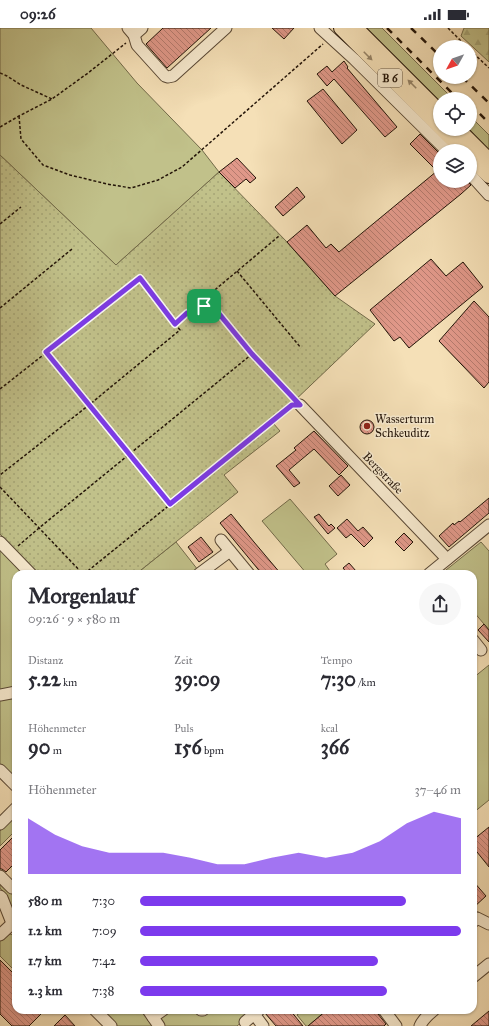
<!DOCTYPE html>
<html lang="de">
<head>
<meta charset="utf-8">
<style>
	body { margin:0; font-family:"IM FELL Great Primer",serif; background:#f7f7f7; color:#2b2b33; height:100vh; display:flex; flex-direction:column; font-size:15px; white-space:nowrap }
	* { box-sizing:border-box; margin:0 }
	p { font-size:13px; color:#7c7c81 }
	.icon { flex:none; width:22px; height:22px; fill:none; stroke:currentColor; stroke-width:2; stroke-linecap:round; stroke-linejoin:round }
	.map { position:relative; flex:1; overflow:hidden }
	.details { position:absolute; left:12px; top:542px; width:465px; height:444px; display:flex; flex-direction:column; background:#fff; border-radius:12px; box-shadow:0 1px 3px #0004 }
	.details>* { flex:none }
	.needle { width:26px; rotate:230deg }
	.buttons { position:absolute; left:433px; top:12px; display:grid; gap:8px }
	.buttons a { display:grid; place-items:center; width:44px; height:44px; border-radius:50%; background:#fff; box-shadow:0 1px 3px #0004; font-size:20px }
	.pin { position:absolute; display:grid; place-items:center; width:34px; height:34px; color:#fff; margin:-17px; border-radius:8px; box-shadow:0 2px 6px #0006 }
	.round { display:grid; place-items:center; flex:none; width:42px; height:42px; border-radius:21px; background:#f7f7f7 }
	.overview { display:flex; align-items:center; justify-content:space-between; height:68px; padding:0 16px }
	h1 { font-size:22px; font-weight:700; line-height:30px }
	.figures { display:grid; grid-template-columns:repeat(3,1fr); gap:6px; height:68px; padding:4px 16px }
	.figures div { display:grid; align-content:center }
	.figures b { font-size:20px; font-weight:700 }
	.figures small { font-size:11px; font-weight:400 }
	.figures p { font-size:11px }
	.chart { height:112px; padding:8px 16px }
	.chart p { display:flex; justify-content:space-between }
	.chart svg { width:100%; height:72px; margin-top:4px; fill:#7c3aed; opacity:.7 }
	ul { padding:0 16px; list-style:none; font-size:13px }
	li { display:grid; grid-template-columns:64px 48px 1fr; align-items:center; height:30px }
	li i { height:10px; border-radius:5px; background:#7c3aed }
	.status { display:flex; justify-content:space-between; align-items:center; height:28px; padding:0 20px; background:#fff; direction:ltr }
	.status svg { height:11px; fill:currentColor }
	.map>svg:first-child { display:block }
</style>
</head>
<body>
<div class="status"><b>09:26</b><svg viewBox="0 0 49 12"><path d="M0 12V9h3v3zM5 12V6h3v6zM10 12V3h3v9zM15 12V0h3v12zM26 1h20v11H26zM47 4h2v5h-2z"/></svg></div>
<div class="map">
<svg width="489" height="998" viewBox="0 0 489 998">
	<defs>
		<pattern id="forest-firs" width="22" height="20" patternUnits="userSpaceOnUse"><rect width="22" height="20" fill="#c1c18a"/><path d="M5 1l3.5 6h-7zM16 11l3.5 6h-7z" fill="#a6a576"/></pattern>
		<pattern id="garden-dots" width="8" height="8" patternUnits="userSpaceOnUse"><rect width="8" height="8" fill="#c1c18a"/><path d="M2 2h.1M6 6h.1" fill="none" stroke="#a6a576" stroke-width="1.8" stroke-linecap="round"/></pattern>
		<pattern id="building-back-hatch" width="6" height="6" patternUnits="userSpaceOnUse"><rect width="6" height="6" fill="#e09889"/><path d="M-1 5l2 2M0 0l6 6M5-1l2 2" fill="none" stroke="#b57b6e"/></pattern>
	</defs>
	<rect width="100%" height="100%" fill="#f5e0b7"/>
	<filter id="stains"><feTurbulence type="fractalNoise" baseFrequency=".005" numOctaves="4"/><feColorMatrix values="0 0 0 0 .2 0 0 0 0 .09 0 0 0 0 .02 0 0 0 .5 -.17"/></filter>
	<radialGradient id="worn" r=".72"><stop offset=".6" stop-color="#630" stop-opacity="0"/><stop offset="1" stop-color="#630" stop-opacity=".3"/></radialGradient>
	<g fill="#c1c18a" stroke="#726a49">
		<path d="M0,0H91L137,55L202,122L219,144L116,237L0,127Z"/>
		<path d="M362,0H382L453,71H440V77Z"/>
		<path d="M470,88L489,107V126L464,101H470Z"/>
		<path d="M290,471L337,526L325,536L332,546H307L262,493Z"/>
		<path d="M176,514L198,542L193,546H136Z"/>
		<path d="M481,514L489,523V602L473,583V546H441Z"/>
		<path d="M0,518L27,546H16V662L0,664Z"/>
		<path d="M489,637V772L473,785V650Z"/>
		<path d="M16,669V753L0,736V671Z"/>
		<path d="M16,788V802L0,818V803Z"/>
		<path d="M0,854L16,870V884C8,878 7,867 0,860Z"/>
		<path d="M7,906H10L16,908V944L0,928V912Z"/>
		<path d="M102,982H256L237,998H117Z"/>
		<path d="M303,982H327L308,998H306L297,987Z"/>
	</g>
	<path fill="url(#forest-firs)" stroke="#726a49" d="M464,0H489V34L461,8Z"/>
	<path fill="url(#garden-dots)" stroke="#726a49" d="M0,127L116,237L219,144L287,214L335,268L375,296L290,377L292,379L273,395L280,403L224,447L238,464L136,546H38L0,506Z"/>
	<g fill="url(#building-back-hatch)" stroke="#231408">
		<path d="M163,0H211L167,40L146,16Z"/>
		<path d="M272,0H294L284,11Z"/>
		<path d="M344,33L348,39L347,40L397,99L385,109L334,51L327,58L317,46L327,38L332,44Z"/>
		<path d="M323,61L357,102L342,116L307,73Z"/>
		<path d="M420,106L440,126V153H467L471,157L461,166L335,268L287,214L307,197L326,220L331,216L339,224L437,143L410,116Z"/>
		<path d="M237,130L256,150L250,155L246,151L235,160L219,144Z"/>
		<path d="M297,159L305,169L283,188L275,179Z"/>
		<path d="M431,231L446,248L463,234L483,259L409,320L400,309L394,313L370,282Z"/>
		<path d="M474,273L489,289V354L484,360L439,313Z"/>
		<circle cx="367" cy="399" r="7"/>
		<path d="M314,403L348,438L339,447L314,421L289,442L300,455L294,459L276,438L296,422L294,420Z"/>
		<path d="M341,447L350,457L338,468L329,458Z"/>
		<path d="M489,470V485L449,519L439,508L453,495L454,497L459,493L460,494Z"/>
		<path d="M231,486L254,514L281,546H262L238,517L220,495Z"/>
		<path d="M319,486L329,498L331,496L335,500L328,506L314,489Z"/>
		<path d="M347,491L358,503L363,499L373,510L364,519L351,506L346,510L337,500Z"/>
		<path d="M404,505L413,514L404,523L395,514Z"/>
		<path d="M201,509L213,524L199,534L188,519Z"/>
		<path d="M349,535L356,543L352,546H348L343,540Z"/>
		<path d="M484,596L489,602V614L478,602Z"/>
		<path d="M489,799V839L473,819V812Z"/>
		<path d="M16,806V834L6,844L2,841H0V822Z"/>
		<path d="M473,853L486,868L473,880Z"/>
		<path d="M0,932L16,948V982H45L29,998H12L0,986Z"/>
		<path d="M266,982H290L303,998H276L265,985Z"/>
		<path d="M327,982H377L378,986L386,996L384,998H308Z"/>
		<path d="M489,983V998H471Z"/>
		<path d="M65,987L75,998H54Z"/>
	</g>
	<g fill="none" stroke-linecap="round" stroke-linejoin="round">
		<defs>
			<g id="minor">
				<path d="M128,0L134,7L137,17L165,48L168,49L173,48L226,0"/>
				<path d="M320,0L354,31L447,123"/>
				<path d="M134,7L142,0"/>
				<path d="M470,146L489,167"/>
				<path d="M300,377L447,531"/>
				<path d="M221,512L249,546"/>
				<path d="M0,514L31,546"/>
				<path d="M199,546L230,523"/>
				<path d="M429,546L489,497"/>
				<path d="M473,612L481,622"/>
				<path d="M0,667L16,664"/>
				<path d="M0,742L16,758"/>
				<path d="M0,796L16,780"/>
				<path d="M0,848L12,860"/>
				<path d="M0,868L2,870L12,895"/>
				<path d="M473,894L477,890L489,896"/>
				<path d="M0,907L16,892"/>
				<path d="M473,949L489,936"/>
				<path d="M95,982L111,998"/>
				<path d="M148,982L159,998"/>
				<path d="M201,982H203"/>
				<path d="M384,982L396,998"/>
				<path d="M254,986L263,998"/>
				<path d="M153,989L163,982"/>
				<path d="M245,994L259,982"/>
				<path d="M420,998C423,991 429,986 434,982"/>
			</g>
			<g id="major">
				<path d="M341,0L440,99"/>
				<path d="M356,0L440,84"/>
				<path d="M442,101L464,123"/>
				<path d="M458,101L489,132"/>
				<path d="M470,129L489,148"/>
			</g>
		</defs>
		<use href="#minor" stroke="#584734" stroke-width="13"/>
		<use href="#major" stroke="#231408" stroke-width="16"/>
		<g stroke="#231408" stroke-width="1.5" stroke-dasharray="3 2" stroke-linecap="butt">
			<path d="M448,0L467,19"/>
			<path d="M470,22L489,40"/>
			<path d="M0,45L7,48L21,57L52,71"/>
			<path d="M19,88L21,111L43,137L70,147L107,156L131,160L158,152L182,139L323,16"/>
			<path d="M0,99L19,88L52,71L88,45L126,15"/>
			<path d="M0,196L21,179"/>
			<path d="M237,243L301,320"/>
			<path d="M204,278L210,266L279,208"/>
			<path d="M0,280L72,221"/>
			<path d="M175,296L187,285L204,278L216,283L252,326"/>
			<path d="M46,325L170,476"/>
			<path d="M0,361L140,251L180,302L89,377L0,447"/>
			<path d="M0,459L83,546"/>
			<path d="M18,518L39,500L252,326L294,370"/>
			<path d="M84,546L291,379"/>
		</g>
		<use href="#minor" stroke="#f8ebd0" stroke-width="11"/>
		<use href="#major" stroke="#f5e0b7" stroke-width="14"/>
		<g stroke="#231408" stroke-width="2.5" stroke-dasharray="7 7" stroke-linecap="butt">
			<path d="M387,0L458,71"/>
			<path d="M411,0L440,28"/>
			<path d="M462,49L489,75"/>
			<path d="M470,76L489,95"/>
		</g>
	</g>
	<defs><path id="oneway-solid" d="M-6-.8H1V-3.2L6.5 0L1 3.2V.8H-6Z"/></defs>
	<g fill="#968468">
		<use href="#oneway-solid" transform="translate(368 28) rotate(45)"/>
		<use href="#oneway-solid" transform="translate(412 56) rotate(-135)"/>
	</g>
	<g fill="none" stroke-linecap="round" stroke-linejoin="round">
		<defs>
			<path id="route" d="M140,250L175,296L187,285L204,278L216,282L252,326L300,377H292L170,476L46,324Z"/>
		</defs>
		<use href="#route" stroke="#fff" stroke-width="8"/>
		<use href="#route" stroke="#7c3aed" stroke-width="5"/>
	</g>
	<circle fill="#8f2418" stroke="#f8ebd0" stroke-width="1.5" cx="367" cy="398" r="4"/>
	<g text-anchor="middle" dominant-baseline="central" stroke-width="3" stroke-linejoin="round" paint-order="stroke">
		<rect fill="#f8ebd0" stroke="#635444" stroke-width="1" x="378" y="41" width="24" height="18" rx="3"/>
		<g font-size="11" font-weight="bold" fill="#231408">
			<text x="390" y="50">B 6</text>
		</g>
		<g font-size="12" fill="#231408" stroke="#f8ebd0" text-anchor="start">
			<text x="375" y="391">Wasserturm<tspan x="375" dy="14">Schkeuditz</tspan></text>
		</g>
		<g font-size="12" fill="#231408" stroke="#f8ebd0">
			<text transform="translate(383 445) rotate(46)">Bergstraße</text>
		</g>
	</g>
	<rect width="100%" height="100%" filter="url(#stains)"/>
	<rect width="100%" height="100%" fill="url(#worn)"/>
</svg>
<div class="buttons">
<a><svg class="needle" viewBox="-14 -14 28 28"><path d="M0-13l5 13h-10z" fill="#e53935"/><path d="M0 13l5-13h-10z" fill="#7c7c81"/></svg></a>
<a><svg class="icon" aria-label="locate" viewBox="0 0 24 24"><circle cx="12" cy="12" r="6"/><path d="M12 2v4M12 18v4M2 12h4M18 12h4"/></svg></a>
<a><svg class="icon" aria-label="layers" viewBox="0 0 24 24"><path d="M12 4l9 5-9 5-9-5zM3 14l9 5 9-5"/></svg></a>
</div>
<div class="pin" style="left:204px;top:278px;background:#1e9e55"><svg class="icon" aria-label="arrive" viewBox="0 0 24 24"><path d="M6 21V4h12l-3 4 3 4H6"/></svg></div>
<section class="details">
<div class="overview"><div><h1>Morgenlauf</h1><p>09:26 · 9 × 580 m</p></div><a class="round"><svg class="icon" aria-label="share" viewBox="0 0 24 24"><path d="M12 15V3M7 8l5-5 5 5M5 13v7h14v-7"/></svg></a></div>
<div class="figures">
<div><p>Distanz</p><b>5.22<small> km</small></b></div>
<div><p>Zeit</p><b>39:09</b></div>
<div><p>Tempo</p><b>7:30<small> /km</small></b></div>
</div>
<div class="figures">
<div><p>Höhenmeter</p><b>90<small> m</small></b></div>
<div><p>Puls</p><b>156<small> bpm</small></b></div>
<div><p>kcal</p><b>366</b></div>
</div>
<div class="chart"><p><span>Höhenmeter</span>37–46 m</p>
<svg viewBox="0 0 160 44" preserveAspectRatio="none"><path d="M0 44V10L10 20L20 27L30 31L40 31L50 31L60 34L70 38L80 38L90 34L100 31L110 34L120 31L130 24L140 13L150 6L160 10V44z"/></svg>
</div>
<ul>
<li><b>580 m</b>7:30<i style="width:83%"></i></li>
<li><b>1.2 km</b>7:09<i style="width:100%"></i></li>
<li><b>1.7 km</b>7:42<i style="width:74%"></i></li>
<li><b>2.3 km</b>7:38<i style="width:77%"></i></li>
</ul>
</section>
</div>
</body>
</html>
